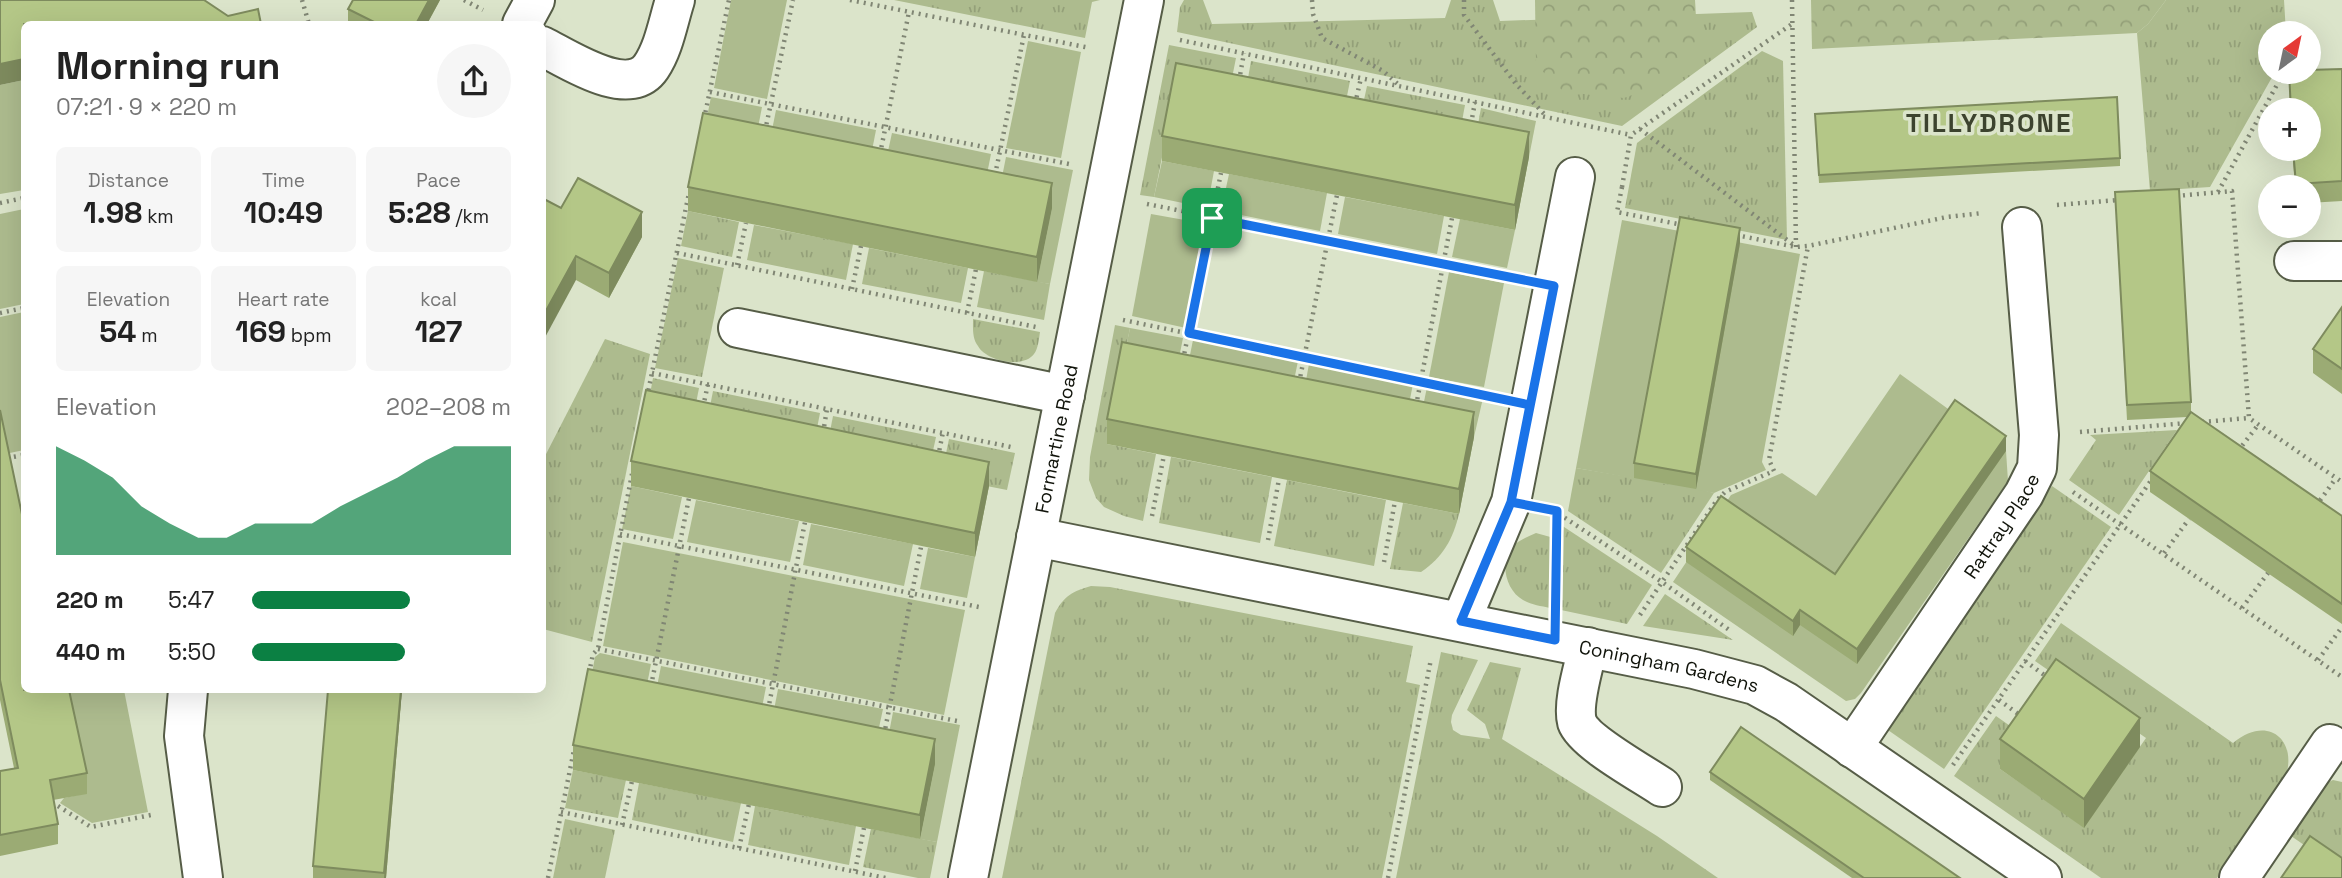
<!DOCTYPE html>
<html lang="en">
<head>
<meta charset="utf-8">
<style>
	body { margin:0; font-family:"Space Grotesk",sans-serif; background:#f6f6f6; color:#222; height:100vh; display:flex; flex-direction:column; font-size:26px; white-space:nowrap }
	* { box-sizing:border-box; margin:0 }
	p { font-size:23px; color:#767676 }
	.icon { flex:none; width:38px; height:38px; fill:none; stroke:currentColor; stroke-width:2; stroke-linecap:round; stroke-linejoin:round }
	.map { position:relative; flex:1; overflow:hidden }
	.sheet { position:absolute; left:21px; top:21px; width:525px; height:672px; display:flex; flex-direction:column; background:#fff; border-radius:10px; box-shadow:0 7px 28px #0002 }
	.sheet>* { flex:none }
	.needle { width:46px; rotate:33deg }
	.fabs { position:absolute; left:2258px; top:21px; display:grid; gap:14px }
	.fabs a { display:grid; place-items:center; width:63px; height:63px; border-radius:50%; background:#fff; box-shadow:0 7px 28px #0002; font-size:35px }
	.pin { position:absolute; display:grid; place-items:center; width:60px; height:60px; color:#fff; margin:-30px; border-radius:14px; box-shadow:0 4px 10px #0006 }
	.round { display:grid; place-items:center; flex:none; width:74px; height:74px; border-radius:37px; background:#f6f6f6 }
	.head { display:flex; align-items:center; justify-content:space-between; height:119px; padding:0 35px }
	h1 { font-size:38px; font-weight:600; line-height:52px }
	.metrics { display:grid; grid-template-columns:repeat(3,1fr); gap:10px; height:119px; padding:7px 35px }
	.metrics div { display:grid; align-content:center; border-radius:10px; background:#f6f6f6; text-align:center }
	.metrics b { font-size:30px; font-weight:600 }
	.metrics small { font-size:19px; font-weight:400 }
	.metrics p { font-size:19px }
	.chart { height:196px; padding:14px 35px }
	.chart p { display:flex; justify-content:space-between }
	.chart svg { width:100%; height:126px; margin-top:7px; fill:#0b8043; opacity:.7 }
	ul { padding:0 35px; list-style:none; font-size:23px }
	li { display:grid; grid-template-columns:112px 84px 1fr; align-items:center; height:52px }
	li i { height:18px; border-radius:9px; background:#0b8043 }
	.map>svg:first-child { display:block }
</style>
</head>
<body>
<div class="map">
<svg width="2342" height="878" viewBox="0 0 2342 878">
	<defs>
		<pattern id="grass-tufts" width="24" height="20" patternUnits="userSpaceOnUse" patternTransform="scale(1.75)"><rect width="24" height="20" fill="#adbb8e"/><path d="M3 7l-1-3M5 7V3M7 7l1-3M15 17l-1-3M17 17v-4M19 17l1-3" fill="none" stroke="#94a079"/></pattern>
		<pattern id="forest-crowns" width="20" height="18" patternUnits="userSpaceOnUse" patternTransform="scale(1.75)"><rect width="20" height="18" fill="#adbb8e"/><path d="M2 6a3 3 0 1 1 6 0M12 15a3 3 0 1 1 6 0" fill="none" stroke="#94a079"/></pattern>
	</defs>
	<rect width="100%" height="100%" fill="#dbe4ca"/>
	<g fill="url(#grass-tufts)">
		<path d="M894,0H1100L1092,2L1085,38Z"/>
		<path d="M1184,0H1203L1212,24L1445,18L1451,0H1493L1500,21L1752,12L1757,27L1622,126L1177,32L1180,7Z"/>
		<path d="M2166,0H2284L2286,33H2270V72H2275L2210,187L2150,191L2137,33L2148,24Z"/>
		<path d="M1169,45L1236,58L1228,98L1176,88L1154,197L1140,195Z"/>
		<path d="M1762,51L1783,61L1787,240L1625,208L1637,143Z"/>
		<path d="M1251,61L1350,81L1342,121L1244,101Z"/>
		<path d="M1367,86L1465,105L1458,143L1359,123Z"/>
		<path d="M1481,108L1536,121L1529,157L1474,146Z"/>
		<path d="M688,211L739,222L732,257L681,246Z"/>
		<path d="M754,225L853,244L846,280L747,260Z"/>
		<path d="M869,248L968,268L961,303L862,284Z"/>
		<path d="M678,258L724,268L702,377L655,368Z"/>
		<path d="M984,271L1050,284L1044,320L977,307Z"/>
		<path d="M973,319L1040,332C1039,339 1038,349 1034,354C1023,369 986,361 978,346C972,338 973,328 973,319Z"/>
		<path d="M1115,325L1130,328L1107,444L1156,454L1143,521L1124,516L1104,507L1096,498L1089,480L1090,457Z"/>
		<path d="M605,339L650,354L592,642L543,629V460Z"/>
		<path d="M653,378L699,388L692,424L646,415Z"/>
		<path d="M713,391L820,413L813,449L706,427Z"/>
		<path d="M833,416L936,437L928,474L826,452Z"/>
		<path d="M2177,430L2119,515L2069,480L2096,440L2090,435Z"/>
		<path d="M949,439L1015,453L1007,490L941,477Z"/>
		<path d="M1171,457L1272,477L1260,543L1159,523Z"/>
		<path d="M1576,468L1695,488L1714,493L1661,573L1568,511Z"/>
		<path d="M1287,480L1386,500L1374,566L1274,546Z"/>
		<path d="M2052,486L2111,527L1944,769L1885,728Z"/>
		<path d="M1403,503L1459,514C1453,539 1443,557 1421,572L1390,569Z"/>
		<path d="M1561,525L1652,585L1627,624L1561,610Z"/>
		<path d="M1536,533L1554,538L1550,608C1541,606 1531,605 1523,600C1506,591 1499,562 1512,547C1519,540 1527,537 1536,533Z"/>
		<path d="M1091,586L1110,587L1413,646L1406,682L1420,685L1382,878H1002L1055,613C1064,596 1073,591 1091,586Z"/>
		<path d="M1665,594L1733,640L1643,626Z"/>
		<path d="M2061,623L2233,743C2267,714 2299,739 2285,779L2217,878H2101L1954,776L1996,716L2023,735L2000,769L2084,827L2146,738L2035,661Z"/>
		<path d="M1441,652L1478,660L1452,715L1451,722L1453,730L1461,735L1490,739L1485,724L1467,710L1490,662L1521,668L1502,739L1657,836L1718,878H1396Z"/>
		<path d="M573,770L626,780L618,818L565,808Z"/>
		<path d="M2333,780L2342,782V871L2291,836L2320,786Z"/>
		<path d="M639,783L741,803L733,842L632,820Z"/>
		<path d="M755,806L856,826L849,865L748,845Z"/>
		<path d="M565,819L615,830L605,878H553Z"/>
		<path d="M871,829L937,842L930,878H918L863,867Z"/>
	</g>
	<g fill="url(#forest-crowns)">
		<path d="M1535,0H1695L1698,51L1646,90L1624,98L1564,92L1536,65Z"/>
		<path d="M1811,0H2166L2148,24L2137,33L1812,49Z"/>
	</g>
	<g fill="#adbb8e">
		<path d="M731,0H787L767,99L714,88Z"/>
		<path d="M1028,41L1081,52L1061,158L1006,148Z"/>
		<path d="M24,80V190L0,194V85Z"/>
		<path d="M711,97L762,107L754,148L703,137Z"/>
		<path d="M776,110L876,130L868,171L768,150Z"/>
		<path d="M892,133L991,154L983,194L883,174Z"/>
		<path d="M1006,157L1073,170L1050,284L1037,282L1052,208L998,197Z"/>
		<path d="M1162,161L1214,171L1207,208L1154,197Z"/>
		<path d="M1229,174L1327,193L1320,231L1221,211Z"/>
		<path d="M1345,197L1444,216L1437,254L1338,234Z"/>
		<path d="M24,209V304L0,309V214Z"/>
		<path d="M1151,214L1207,224L1186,328L1132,316Z"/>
		<path d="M1460,219L1515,230L1507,268L1452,257Z"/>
		<path d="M1622,220L1800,254L1763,456L1762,462L1766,470L1714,493L1576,468Z"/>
		<path d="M1449,272L1504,283L1484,387L1429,377Z"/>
		<path d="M24,312V450L5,454L0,430V317Z"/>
		<path d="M1130,328L1183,338L1175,378L1122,367Z"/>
		<path d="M1193,340L1298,361L1290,400L1185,380Z"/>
		<path d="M1309,364L1413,384L1405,424L1302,402Z"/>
		<path d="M1900,374L2006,451L2008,481L1861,693L1855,699L1846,701L1673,582L1731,495L1782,473L1816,496Z"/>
		<path d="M1427,387L1483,398L1474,437L1419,426Z"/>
		<path d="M631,486L682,497L673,539L622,529Z"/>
		<path d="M696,500L799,521L790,562L687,542Z"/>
		<path d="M811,524L913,544L904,586L803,565Z"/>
		<path d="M623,542L965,610L944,715L603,646Z"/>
		<path d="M928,548L975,557L967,598L920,589Z"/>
		<path d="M600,653L651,664L643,705L588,694L595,657Z"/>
		<path d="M661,666L766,687L758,728L653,707Z"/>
		<path d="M778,689L883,709L874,751L770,731Z"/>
		<path d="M66,690H124L148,812L92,823L60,803L64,798L87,793Z"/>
		<path d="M893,712L960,725L937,842L920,839L935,764L885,754Z"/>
	</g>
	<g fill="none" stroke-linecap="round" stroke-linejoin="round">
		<defs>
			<g id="minor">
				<path d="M522,24L535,0"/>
				<path d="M542,46C568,59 629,100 651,67C664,48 668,22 675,0"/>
				<path d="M2294,261H2342"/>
				<path d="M738,328L1065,395"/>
				<path id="s1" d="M1036,537L1694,669L1755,685L1786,702L2042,878"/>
				<path d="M1461,621L1511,502L1575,177"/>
				<path d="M1588,647C1584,666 1572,703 1577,722C1584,742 1643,774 1662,787"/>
				<path d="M188,690L184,736L203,878"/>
				<path id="s2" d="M1852,748L2024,494L2037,468L2039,435L2022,227"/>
				<path id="s3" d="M968,878L1144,0"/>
				<path d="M2239,878L2330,744"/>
			</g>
		</defs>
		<use href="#minor" stroke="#565d47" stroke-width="42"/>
		<g stroke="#808674" stroke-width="4.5" stroke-dasharray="2 5" stroke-linecap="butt">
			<path d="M302,0L309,24"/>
			<path d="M464,0L483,10"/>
			<path d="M850,0L1090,48"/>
			<path d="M1312,0L1313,14L1322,38L1383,71L1400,86"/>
			<path d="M1464,0V15L1516,84L1546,116"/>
			<path d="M1792,0L1796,247"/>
			<path d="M1180,40L1631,135"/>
			<path d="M1239,81L1244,53"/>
			<path d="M710,92L1069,164"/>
			<path d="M1355,104L1361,78"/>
			<path d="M704,119L729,0"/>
			<path d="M1471,124L1475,102"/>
			<path d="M1640,129L1795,246"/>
			<path d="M765,131L793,0"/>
			<path d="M880,154L909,12"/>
			<path d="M995,175L1024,35"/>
			<path d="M1622,187L1617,212L1683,225"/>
			<path d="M1622,187L1631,135L1792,24"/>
			<path d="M2218,192L2284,72"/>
			<path d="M2176,196L2232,191L2249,418L2342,482"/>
			<path d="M0,203L24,198"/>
			<path d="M1147,204L1512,277"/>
			<path d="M2057,205L2118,200"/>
			<path d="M1736,235L1796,247L1808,246L1947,217L1982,213"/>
			<path d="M677,253L1036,327"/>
			<path d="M737,265L746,223"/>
			<path d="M852,289L861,246"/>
			<path d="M0,313L24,308"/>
			<path d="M967,313L976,269"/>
			<path d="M1123,320L1488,395"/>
			<path d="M1183,360L1221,173"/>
			<path d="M652,373L1011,447"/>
			<path d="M1299,383L1337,195"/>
			<path d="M647,397L689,193"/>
			<path d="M1416,406L1452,218"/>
			<path d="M703,407L708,384"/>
			<path d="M2202,422L2249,418"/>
			<path d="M2080,432L2187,423"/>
			<path d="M823,433L827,409"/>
			<path d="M2238,451L2258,425"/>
			<path d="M938,457L943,432"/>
			<path d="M7,458L24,455"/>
			<path d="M2073,492L2342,677"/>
			<path d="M2316,506L2336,478"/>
			<path d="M1553,510L1662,582L1717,500L1725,492L1774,471L1769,460L1808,246"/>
			<path d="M1152,516L1164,455"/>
			<path d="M620,534L979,607"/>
			<path d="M1268,540L1279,479"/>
			<path d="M2164,553L2189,519"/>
			<path d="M1384,562L1395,501"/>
			<path d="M1555,598L1557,512"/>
			<path d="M2242,608L2268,573"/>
			<path d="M1640,615L1662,582L1732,632"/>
			<path d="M598,649L957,721"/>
			<path d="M2318,660L2342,627"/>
			<path d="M2025,661L2047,677"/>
			<path d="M589,673L593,654L598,649L632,474"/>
			<path d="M651,686L689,498"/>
			<path d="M1999,700L2021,716"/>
			<path d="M768,710L805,522"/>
			<path d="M884,735L921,547"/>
			<path d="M1953,765L2152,479"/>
			<path d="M58,806L91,827L151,815"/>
			<path d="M561,812L886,878"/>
			<path d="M622,825L632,781"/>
			<path d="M739,848L749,804"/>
			<path d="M855,871L864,828"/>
			<path d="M548,878L574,750"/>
			<path d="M1388,878L1431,659"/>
		</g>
		<use href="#minor" stroke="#fff" stroke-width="38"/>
	</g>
	<g fill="#9bab74">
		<path d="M353,0H440L427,24H348V9Z"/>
		<path d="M2342,69V201L2308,203V187H2295L2292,149H2308V110H2290L2289,72Z"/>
		<path d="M1815,122L2120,158V166L1819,183Z"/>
		<path d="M1162,136L1529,157L1515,230L1162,161Z"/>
		<path d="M688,187L1052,208L1037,282L688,211Z"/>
		<path d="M2115,192L2191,402V412L2342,516V624L2150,492V471L2187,417L2127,420Z"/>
		<path d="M561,208L642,237L609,298L576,280Z"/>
		<path d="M1740,243L1696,489L1634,478V463Z"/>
		<path d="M2342,307V394L2313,373V349Z"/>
		<path d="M0,410L24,690L87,773V794L53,800L58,824V844L0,856V771L14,768L0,700Z"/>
		<path d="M1107,419L1474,437L1459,514L1107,444Z"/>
		<path d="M2006,451L1857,664L1800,625L1793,636L1686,562V547L1835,574Z"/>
		<path d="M631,461L989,486L975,557L631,486Z"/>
		<path d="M328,690H402L386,878H313V866Z"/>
		<path d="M2000,739L2140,747L2084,828L2000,769Z"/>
		<path d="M573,745L935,764L920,839L573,770Z"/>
		<path d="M1710,772L1960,878H1852L1710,780Z"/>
	</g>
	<g fill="#7e8b5e">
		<path d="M429,0H440L427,24H416Z"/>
		<path d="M24,59V80L0,85V64Z"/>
		<path d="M1529,132V157L1515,230V205Z"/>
		<path d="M1052,183V208L1037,282V257Z"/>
		<path d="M642,212V237L609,298V273Z"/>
		<path d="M1740,228V243L1696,489V474Z"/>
		<path d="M576,256V280L542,343V318Z"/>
		<path d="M1474,412V437L1459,514V489Z"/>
		<path d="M2006,436V451L1857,664V649Z"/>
		<path d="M989,462V486L975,557V533Z"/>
		<path d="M1800,610V625L1793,636V621Z"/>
		<path d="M401,690H402L386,878H384Z"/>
		<path d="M2140,718V747L2084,828V799Z"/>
		<path d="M935,739V764L920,839V815Z"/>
	</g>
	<g fill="#b4c787" stroke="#7e8b5e" stroke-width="2">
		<path d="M0,0H204L228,16L258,9L261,24H24V59L0,64Z"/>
		<path d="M353,0H429L416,24H378L348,9Z"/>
		<path d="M1176,63L1529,132L1515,205L1162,136Z"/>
		<path d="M2342,69V181L2296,184L2293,149H2308V110H2291L2289,72H2308V70Z"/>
		<path d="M2117,97L2120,158L1819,175L1815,114Z"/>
		<path d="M703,113L1052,183L1037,257L688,187Z"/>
		<path d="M578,178L642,212L609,273L576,256L542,318V198L561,208Z"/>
		<path d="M2179,189L2191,402L2127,405L2115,192Z"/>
		<path d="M1680,217L1740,228L1696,474L1634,463Z"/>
		<path d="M2342,307V369L2313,349Z"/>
		<path d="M1122,342L1474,412L1459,489L1107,419Z"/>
		<path d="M646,390L989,462L975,533L631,461Z"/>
		<path d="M1955,400L2006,436L1857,649L1800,610L1793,621L1686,547L1721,496L1835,574Z"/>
		<path d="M0,410L24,524V690H69L87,773L50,780L58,824L0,835V771L18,768L0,680Z"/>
		<path d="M2191,412L2342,516V604L2150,471Z"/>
		<path d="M2056,659L2140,718L2084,799L2000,739Z"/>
		<path d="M588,669L935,739L920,815L573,745Z"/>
		<path d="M328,690H401L384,873L313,866Z"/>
		<path d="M1741,727L1960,878H1864L1710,772Z"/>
		<path d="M2310,836L2342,858V878H2281Z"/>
	</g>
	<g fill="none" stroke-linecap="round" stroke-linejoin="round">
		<defs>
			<path id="route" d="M1212,218L1189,333L1530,405L1511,502L1461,621L1555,640L1557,511L1511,502L1554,286L1212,218"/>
		</defs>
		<use href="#route" stroke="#fff" stroke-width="14"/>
		<use href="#route" stroke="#1a73e8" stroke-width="9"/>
	</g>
	<g text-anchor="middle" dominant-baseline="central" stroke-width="7" stroke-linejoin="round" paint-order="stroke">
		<g font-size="19" fill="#10130a" stroke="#dbe4ca">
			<text stroke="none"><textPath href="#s3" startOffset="448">Formartine Road</textPath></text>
			<text stroke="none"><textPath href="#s2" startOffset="268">Rattray Place</textPath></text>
			<text stroke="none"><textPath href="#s1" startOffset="646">Coningham Gardens</textPath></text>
		</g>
		<g font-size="26" font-weight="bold" letter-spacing="2" fill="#3c432e" stroke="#dbe4ca">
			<text x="1989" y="123">TILLYDRONE</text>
		</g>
	</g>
</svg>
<div class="fabs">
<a><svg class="needle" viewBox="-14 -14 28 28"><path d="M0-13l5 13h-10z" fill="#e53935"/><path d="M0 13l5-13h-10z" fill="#767676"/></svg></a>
<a>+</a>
<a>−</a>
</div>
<div class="pin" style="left:1212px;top:218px;background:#1e9e55"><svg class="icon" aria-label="arrive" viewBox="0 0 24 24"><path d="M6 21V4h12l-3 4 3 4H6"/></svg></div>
<section class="sheet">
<div class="head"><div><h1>Morning run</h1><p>07:21 · 9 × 220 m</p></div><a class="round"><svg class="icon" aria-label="share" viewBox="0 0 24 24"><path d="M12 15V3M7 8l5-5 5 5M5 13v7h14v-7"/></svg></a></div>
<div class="metrics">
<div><p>Distance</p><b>1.98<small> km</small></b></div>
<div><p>Time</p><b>10:49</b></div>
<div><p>Pace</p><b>5:28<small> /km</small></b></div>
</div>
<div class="metrics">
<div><p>Elevation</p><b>54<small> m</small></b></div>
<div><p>Heart rate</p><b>169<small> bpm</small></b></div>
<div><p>kcal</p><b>127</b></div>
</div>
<div class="chart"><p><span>Elevation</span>202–208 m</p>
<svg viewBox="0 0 160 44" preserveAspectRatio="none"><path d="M0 44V6L10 11L20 17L30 27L40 33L50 38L60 38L70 33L80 33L90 33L100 27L110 22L120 17L130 11L140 6L150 6L160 6V44z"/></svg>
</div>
<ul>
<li><b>220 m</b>5:47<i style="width:61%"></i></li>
<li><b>440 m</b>5:50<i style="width:59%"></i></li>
</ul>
</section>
</div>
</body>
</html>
